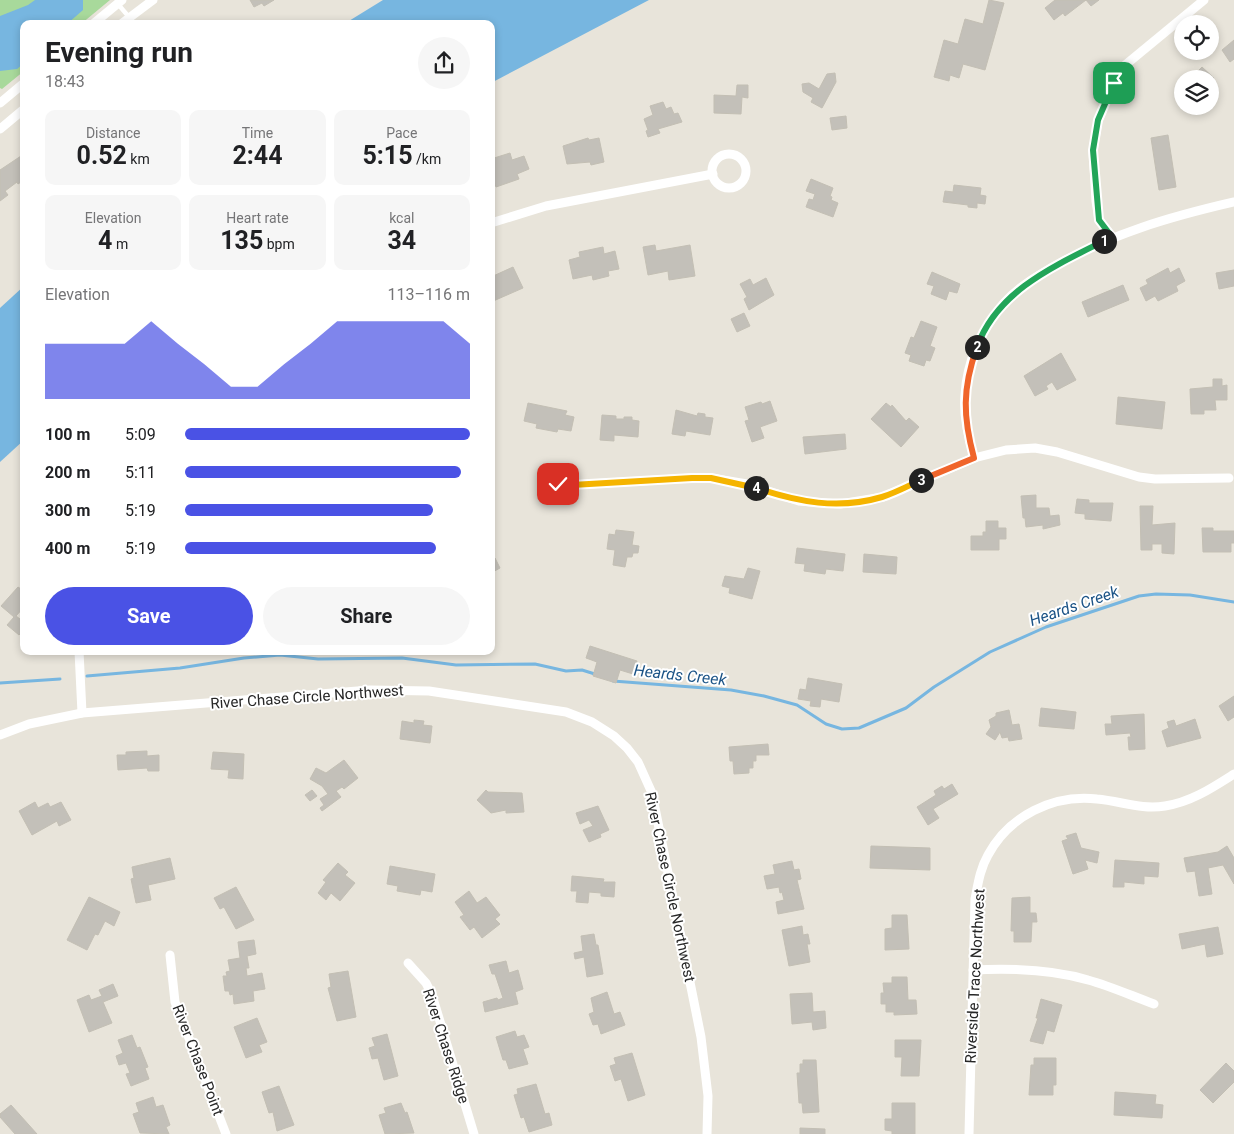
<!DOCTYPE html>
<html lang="en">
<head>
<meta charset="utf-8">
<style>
	body { margin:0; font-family:Roboto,sans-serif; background:#f6f6f6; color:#202124; height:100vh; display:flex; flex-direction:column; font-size:19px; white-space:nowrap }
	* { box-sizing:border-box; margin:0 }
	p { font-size:16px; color:#757577 }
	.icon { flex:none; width:28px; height:28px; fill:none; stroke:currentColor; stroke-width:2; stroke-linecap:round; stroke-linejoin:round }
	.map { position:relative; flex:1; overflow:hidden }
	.drawer { position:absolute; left:20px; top:20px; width:475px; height:635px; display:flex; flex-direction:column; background:#fff; border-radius:10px; box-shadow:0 2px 8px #0003 }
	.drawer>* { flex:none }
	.fabs { position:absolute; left:1174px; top:15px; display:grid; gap:10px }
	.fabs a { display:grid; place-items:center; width:45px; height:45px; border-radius:50%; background:#fff; box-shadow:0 2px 8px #0003; font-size:25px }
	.pin { position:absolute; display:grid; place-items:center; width:42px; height:42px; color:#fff; margin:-21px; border-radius:10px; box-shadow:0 2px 8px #0006 }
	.km { position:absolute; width:25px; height:25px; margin:-12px; border-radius:50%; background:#222; color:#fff; font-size:14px; line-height:25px; text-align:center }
	.round { display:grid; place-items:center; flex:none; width:52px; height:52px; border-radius:26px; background:#f6f6f6 }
	.headline { display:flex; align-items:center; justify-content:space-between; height:85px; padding:0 25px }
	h1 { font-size:28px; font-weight:700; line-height:38px }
	.metrics { display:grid; grid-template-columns:repeat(3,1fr); gap:8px; height:85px; padding:5px 25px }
	.metrics div { display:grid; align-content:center; border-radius:10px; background:#f6f6f6; text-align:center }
	.metrics b { font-size:25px; font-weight:700 }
	.metrics small { font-size:14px; font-weight:400 }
	.metrics p { font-size:14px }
	.chart { height:140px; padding:10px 25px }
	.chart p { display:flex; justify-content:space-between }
	.chart svg { width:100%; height:90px; margin-top:5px; fill:#4a52e5; opacity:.7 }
	.action { display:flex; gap:10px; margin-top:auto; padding:10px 25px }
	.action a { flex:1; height:58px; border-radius:30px; background:#4a52e5; color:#fff; font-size:20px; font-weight:700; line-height:58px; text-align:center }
	.action a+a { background:#f6f6f6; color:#202124 }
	ul { padding:0 25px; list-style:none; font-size:16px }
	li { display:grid; grid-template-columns:80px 60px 1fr; align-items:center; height:38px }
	li i { height:12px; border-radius:6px; background:#4a52e5 }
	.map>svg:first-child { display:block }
</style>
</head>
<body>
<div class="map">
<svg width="1234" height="1134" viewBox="0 0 1234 1134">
	<rect width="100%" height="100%" fill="#e8e4da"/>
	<path fill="#a8d99b" d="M0,0H110L81,24H24V71L2,89L0,88Z"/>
	<g fill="#77b6e0">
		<path d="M35,0H83V10L67,24H24V63L17,69L0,71V16L28,5Z"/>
		<path d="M383,0H649L491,83V24H344Z"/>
		<path d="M24,286V440L0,462V308Z"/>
	</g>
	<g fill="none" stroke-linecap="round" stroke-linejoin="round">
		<g stroke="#77b6e0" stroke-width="3">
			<path d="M87,676L180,668L244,658L280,655L318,659L402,658L456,665L535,664L566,671L582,670L598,675"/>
			<path d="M613,681L731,690L764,696L797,705L826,724L842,729L859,728L906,708L934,687L990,652L1046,627L1139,596L1156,594L1190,595L1234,602"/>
			<path d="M0,683L60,679"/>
		</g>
	</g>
	<g fill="#c3c0b9" stroke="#c3bfb4">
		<path d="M250,0H274L264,6L262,3L254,7Z"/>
		<path d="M989,0L1004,3L985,70L963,64L959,78L950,75L949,81L934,77L944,40L958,44L965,19L983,24Z"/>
		<path d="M1055,0H1099L1091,6L1086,0L1065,16L1063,13L1054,20L1045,8Z"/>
		<path d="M1234,40V59L1230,62L1222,50Z"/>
		<path d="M1202,67L1214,78L1210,82V79H1190Z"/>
		<path d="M835,73L836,82L822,108L811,102L813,98L803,92L802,84L809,83L819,89L827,74Z"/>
		<path d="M737,85H748V98L742,97L741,114L714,113V95L736,96Z"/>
		<path d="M663,102L666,109L671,107L674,114L678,113L682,122L658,129L660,133L648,137L646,131L648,130L644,119L653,115L650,106Z"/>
		<path d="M846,116L847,128L832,130L830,118Z"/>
		<path d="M1168,135L1176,187L1159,190L1151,138Z"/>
		<path d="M588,138L589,140L599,138L604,162L591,165L590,162L567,164L563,146Z"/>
		<path d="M510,153L512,160L524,156L529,169L517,174L519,179L496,187L493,179L491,180V159Z"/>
		<path d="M24,154V180L18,184L17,182L5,191L8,195L0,201V170Z"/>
		<path d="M811,179L833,188L830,196L832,197L831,200L838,203L833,217L806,207L809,199L813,200L815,194L806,191Z"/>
		<path d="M954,185L981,188L980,195L986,196L985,204L977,203V208L968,207V205L943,202L945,191L953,192Z"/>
		<path d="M655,245L656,251L690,245L695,276L669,280L668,271L648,275L643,247Z"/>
		<path d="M603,247L604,254L615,251L619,269L608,271L609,276L593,280L592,275L573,279L569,260L580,257L579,252Z"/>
		<path d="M513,267L523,288L491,302V277Z"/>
		<path d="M1168,268L1170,273L1179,268L1185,281L1176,286L1178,291L1158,301L1155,296L1146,301L1140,288L1148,284L1146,280Z"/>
		<path d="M1234,270V286L1219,289L1216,273Z"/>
		<path d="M932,272L960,284L957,293L949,291L946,300L931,294L934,286L927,284Z"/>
		<path d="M766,278L774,295L749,310L744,299L747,297L740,284L750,279L753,285Z"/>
		<path d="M1123,285L1129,300L1088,317L1082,302Z"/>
		<path d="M744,313L750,326L737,332L731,319Z"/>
		<path d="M921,321L937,327L930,346L935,348L930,361L926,360L924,366L909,361L911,355L905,353L911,337L914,338Z"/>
		<path d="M1061,353L1076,380L1057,390L1052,382L1046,386L1048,389L1035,396L1024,376Z"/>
		<path d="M1213,379H1222V386L1227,385V400H1215L1216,410H1204V414H1191L1190,389L1213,387Z"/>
		<path d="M1118,397L1165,402L1162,429L1116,424Z"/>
		<path d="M770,401L777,421L760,427L764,438L752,442L745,421L749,420L745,407L761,402L762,404Z"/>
		<path d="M528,403L567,411L565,415L574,417L571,431L558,429L557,432L536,428L537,424L524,421Z"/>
		<path d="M886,403L891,407L892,405L906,421L909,418L919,427L901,447L871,419Z"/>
		<path d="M676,410L697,416L698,413L705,414V417L713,418L710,435L686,431L685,436L672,434Z"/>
		<path d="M602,415L616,416V419H624V417H632V420L639,421L638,437L614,435V441L600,440Z"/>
		<path d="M845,434L846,449L805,454L803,437Z"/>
		<path d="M1036,495V508H1049L1050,516L1059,515L1060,525L1043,529V525L1026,527L1025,518H1023L1021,496Z"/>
		<path d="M1077,499L1089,500V503H1113L1111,521L1085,519V514L1075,513Z"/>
		<path d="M1140,506H1153L1152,525L1175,523L1174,554L1162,553V544H1152V550H1141Z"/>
		<path d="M986,521H998V528H1006V539H999V550H971V536H983V532H986Z"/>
		<path d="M1202,528H1213V531H1234V543H1231V552H1203Z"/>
		<path d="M616,530L634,532L632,545L639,546L638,553H633L632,557H627L625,567L613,565L615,550L607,549L609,534L615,535Z"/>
		<path d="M797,548L845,554L843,571L826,569L825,574L804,571L805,564L795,563Z"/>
		<path d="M864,554L897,557L896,574L863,572Z"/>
		<path d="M495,558L500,568L491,573V560Z"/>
		<path d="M748,568L760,571L752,599L729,593L730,588L722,586L725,576L744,579Z"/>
		<path d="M18,587L24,591V607L16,616L24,622V630L19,635L7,625L14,617L1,606Z"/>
		<path d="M590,646L637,661L633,674L620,670L616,683L593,676L597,662L586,658Z"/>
		<path d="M808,678L842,684L839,702L821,699L820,707L810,706L811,701L798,699L800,689L806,690Z"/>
		<path d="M1234,696V717L1228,721L1219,706Z"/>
		<path d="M1041,708L1076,712L1074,729L1039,726Z"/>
		<path d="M1009,710L1012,725L1019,724L1022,739L1009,741L1008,737L1002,738L1000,732L995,740L986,734L991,727L989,720L996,716V713Z"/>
		<path d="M1144,714L1145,749L1129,750L1128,737H1131L1130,733L1106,735L1105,724H1112L1111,716Z"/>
		<path d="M1195,719L1201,738L1167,747L1162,731L1169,728L1167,722L1174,720L1176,726Z"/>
		<path d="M414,720L424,721L423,725L432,726L430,743L400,739L402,721L414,723Z"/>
		<path d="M768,744L769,755H756V761H753V768H749V773L734,774L733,761H730L729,747Z"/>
		<path d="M147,751V756L159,755V771H148L147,768L118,770L117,755H126V752Z"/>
		<path d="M213,752L244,754L243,779L228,778L229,770L211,769Z"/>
		<path d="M344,760L358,778L344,789L342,787L336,791L341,797L322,811L320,808L324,805L320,799L328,794L322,786L310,779L316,768L326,773Z"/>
		<path d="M952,784L958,794L933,809L939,818L928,825L917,807L936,795L934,791L942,786L944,789Z"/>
		<path d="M312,790L317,796L310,801L305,795Z"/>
		<path d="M486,790L488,792L522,793L524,812L506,813V810L491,813L477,800Z"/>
		<path d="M35,802L38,808L48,803L50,807L61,802L71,820L59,826L57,821L32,835L19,811Z"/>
		<path d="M598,806L609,830L600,834L601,837L589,842L583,830L593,826L589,820L580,824L576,813Z"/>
		<path d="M1076,833L1081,848L1099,852L1097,863L1085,860L1088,869L1073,874L1062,841L1068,839L1066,836Z"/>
		<path d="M871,846L930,848V870L870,868Z"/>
		<path d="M1227,846L1234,858V884L1223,865L1208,868L1212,894L1199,896L1195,871L1187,872L1184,858L1218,852Z"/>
		<path d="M170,858L175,879L148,885L151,900L136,903L131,879L134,878L132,867Z"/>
		<path d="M1115,860L1159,863L1158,877L1144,876V884L1124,882V887H1113Z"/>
		<path d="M792,861L794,870L799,869L801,879L797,880L804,909L778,914L776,902L784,900L782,892L780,893L779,887L767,889L764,876L775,874L773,865Z"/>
		<path d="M338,863L348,872L345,875L355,883L340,901L331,893L326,900L318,893L326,882L323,880Z"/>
		<path d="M390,866L435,874L432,892L421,890L420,895L397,891L398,886L387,884Z"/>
		<path d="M572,876L604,879L603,882H615L614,897L601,896V893L589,892L588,903L576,902L577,891H571Z"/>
		<path d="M236,887L254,920L236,929L224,907L220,909L214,898Z"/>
		<path d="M469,891L477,903L486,897L500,915L495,919L500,924L482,938L474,927L470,930L460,917L464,915L455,902Z"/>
		<path d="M89,897L120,912L114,926L105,921L98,935L95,934L87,950L67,940Z"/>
		<path d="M1030,897V913H1036L1037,922H1032L1031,942H1014V931H1011L1012,898Z"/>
		<path d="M892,915H907L909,949L885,950V929L892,928Z"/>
		<path d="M802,926L803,935L808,934L810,944H807L810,962L789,966L782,930Z"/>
		<path d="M1218,927L1223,954L1207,957L1205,944L1182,949L1179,934Z"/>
		<path d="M594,934L596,945H598L603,974L587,977L584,957L575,959L574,953L583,951L581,936Z"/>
		<path d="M254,940L256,954L247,956L249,968H246L247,976L262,973L265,989L253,991L254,1001L234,1004L233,994L230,995L229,991H225L223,976H227L226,972L230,971L228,960L240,958L238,942Z"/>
		<path d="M506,961L509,973L518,970L523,989L515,992L518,1004L485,1012L483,1002L497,998L498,1000L503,998L495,974H492L489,965Z"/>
		<path d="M348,971L356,1017L337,1021L328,988L331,987L329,974Z"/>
		<path d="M892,977H907L908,1000H916L917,1014L894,1015V1012H886V1004H881V993H884L883,983H892Z"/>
		<path d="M113,984L118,996L103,1002L112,1023L89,1032L77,1000L89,995L91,1000L102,996L99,990Z"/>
		<path d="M607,992L614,1014L620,1012L625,1025L601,1034L598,1024L593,1025L589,1014L594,1012L591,998Z"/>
		<path d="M812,993L813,1012L825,1011L826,1028L813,1030L812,1022L792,1024L790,994Z"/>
		<path d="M1041,999L1062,1005L1054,1032L1047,1030L1043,1044L1030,1041L1038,1018H1036Z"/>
		<path d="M257,1018L267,1042L259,1045L262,1052L246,1058L234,1027Z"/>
		<path d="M515,1031L517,1037L524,1035L529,1047L523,1049L528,1064L509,1069L506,1060H503L496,1037Z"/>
		<path d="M387,1034L398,1076L384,1080L378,1058L372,1059L369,1048L375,1046L372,1038Z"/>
		<path d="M132,1035L137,1048L140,1047L148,1067L145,1068L149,1079L131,1086L126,1074L130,1073L126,1063L119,1065L116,1056L123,1053L118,1040Z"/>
		<path d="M895,1040H921L919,1076H901L902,1057H895Z"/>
		<path d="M632,1053L645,1095L628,1101L621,1079L615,1081L610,1066L616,1064L614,1058Z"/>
		<path d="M1034,1058H1056V1085H1053V1095H1029L1031,1065H1034Z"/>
		<path d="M803,1060H816L819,1112L803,1113L802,1103H799L797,1073H800V1064H803Z"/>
		<path d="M1226,1063L1234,1071V1082L1213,1103L1200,1090Z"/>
		<path d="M536,1084L545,1114L549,1113L552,1125L529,1132L524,1117L521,1118L514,1095L518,1094L517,1089Z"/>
		<path d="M279,1086L294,1125L277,1131L273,1112L269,1113L262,1092Z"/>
		<path d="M1115,1092L1156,1095L1155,1104L1163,1105L1162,1118L1114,1115Z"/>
		<path d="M153,1097L156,1107L163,1105L170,1125L166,1127L169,1134L140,1133L133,1114L139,1112L136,1103Z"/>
		<path d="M401,1103L405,1113L407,1112L414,1133L385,1134L379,1115L386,1113L384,1108Z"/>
		<path d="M892,1103H915V1134H892V1131L885,1130V1119H892Z"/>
		<path d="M11,1105L37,1134H15L0,1117V1114Z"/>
		<path d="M800,1128L825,1129V1134H800Z"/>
	</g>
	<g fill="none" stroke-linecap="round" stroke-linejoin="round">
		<path stroke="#fff" stroke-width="4.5" d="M117,3L129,17"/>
		<g stroke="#fff" stroke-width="9">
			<path d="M93,24L122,0"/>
			<path d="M121,24L153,0"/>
			<path d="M0,103L24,83"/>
			<path d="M0,129L24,109"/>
			<circle cx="729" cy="171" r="17"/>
			<path d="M491,223L546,206L713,174"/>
			<path d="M1112,237L1099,220L1096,201L1093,151L1098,121L1114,83L1124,66L1204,0"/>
			<path d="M974,458C969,438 963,417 965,395C967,361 982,329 1004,303C1018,287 1036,277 1053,267C1111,234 1169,217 1234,202"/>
			<path d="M544,481L572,485L692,478H711L747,484L799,501L840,504L883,497L974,458L1006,450L1035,448L1057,452L1139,477L1155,479L1229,478"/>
			<path d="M79,651L82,713"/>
			<path d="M0,735L29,724L82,713L370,690L429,691L566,712L592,722L614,736L627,748L638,762L652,793L701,1037L708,1096L707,1134"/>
			<path d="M170,955L175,1002L226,1134"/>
			<path d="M408,963L426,983L432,995L474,1134"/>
			<path d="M973,970C1012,968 1051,969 1088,980C1110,986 1132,996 1154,1004"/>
			<path d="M969,1134L975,899C978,884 980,869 988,855C1009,816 1053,794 1097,799C1121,801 1141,810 1165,806C1191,802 1212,788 1234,774"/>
		</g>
	</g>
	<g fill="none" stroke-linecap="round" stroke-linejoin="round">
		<defs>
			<path id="split-1" d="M1104,241L1112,237L1099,220L1093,150L1098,120L1114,83"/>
			<path id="split-2" d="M977,347C997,291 1054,266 1104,241"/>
			<path id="split-3" d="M921,480L974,458C963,417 962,389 977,347"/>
			<path id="split-4" d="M756,488C798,502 838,510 882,497C895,493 908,486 921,480"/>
			<path id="split-5" d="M558,484L572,485L692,478H711L756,488"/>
		</defs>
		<use href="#split-1" stroke="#fff" stroke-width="10"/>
		<use href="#split-2" stroke="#fff" stroke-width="10"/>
		<use href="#split-3" stroke="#fff" stroke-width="10"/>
		<use href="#split-4" stroke="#fff" stroke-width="10"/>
		<use href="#split-5" stroke="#fff" stroke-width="10"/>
		<use href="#split-1" stroke="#22a559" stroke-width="6"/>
		<use href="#split-2" stroke="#22a559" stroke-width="6"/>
		<use href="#split-3" stroke="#f0652b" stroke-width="6"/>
		<use href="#split-4" stroke="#f5b400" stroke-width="6"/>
		<use href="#split-5" stroke="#f5b400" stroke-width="6"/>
	</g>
	<g text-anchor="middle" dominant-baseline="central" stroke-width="4" stroke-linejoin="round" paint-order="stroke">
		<g font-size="15" fill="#272727" stroke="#fff">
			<text transform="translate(307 697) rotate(-4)">River Chase Circle Northwest</text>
			<text transform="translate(670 887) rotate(78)">River Chase Circle Northwest</text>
			<text transform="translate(975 976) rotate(-87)">Riverside Trace Northwest</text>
			<text transform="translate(446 1046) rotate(72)">River Chase Ridge</text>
			<text transform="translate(198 1060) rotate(69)">River Chase Point</text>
		</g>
		<g font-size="16" font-style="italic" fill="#1b5386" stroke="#fff">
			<text transform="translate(1074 606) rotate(-19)">Heards Creek</text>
			<text transform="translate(680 675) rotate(6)">Heards Creek</text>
		</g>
	</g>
</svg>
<div class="fabs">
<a><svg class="icon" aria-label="locate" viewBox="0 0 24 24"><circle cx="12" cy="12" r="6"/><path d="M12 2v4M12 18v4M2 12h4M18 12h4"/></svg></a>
<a><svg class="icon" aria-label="layers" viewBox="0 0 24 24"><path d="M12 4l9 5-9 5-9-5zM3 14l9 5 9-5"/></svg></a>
</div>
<div class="pin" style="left:1114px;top:83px;background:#1e9e55"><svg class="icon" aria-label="arrive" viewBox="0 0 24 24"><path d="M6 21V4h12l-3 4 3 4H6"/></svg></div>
<div class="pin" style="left:558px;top:484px;background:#d93025"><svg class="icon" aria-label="check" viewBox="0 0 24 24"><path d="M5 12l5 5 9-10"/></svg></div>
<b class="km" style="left:1104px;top:241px">1</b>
<b class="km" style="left:977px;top:347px">2</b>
<b class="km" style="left:921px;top:480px">3</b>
<b class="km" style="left:756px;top:488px">4</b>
<section class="drawer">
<div class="headline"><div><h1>Evening run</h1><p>18:43</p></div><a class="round"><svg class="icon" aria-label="share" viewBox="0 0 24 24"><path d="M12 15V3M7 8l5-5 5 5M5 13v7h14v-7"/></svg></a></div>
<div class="metrics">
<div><p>Distance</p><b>0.52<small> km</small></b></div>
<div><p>Time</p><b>2:44</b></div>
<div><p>Pace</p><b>5:15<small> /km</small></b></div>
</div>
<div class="metrics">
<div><p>Elevation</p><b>4<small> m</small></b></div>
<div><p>Heart rate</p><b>135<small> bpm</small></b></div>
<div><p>kcal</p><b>34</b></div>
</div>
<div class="chart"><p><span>Elevation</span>113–116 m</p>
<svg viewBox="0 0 160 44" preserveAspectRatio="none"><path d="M0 44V17L10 17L20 17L30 17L40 6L50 17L60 27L70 38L80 38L90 27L100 17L110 6L120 6L130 6L140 6L150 6L160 17V44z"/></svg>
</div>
<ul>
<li><b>100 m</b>5:09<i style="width:100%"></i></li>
<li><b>200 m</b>5:11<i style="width:97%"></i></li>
<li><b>300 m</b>5:19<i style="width:87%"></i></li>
<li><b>400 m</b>5:19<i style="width:88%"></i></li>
</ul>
<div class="action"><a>Save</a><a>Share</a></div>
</section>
</div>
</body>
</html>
